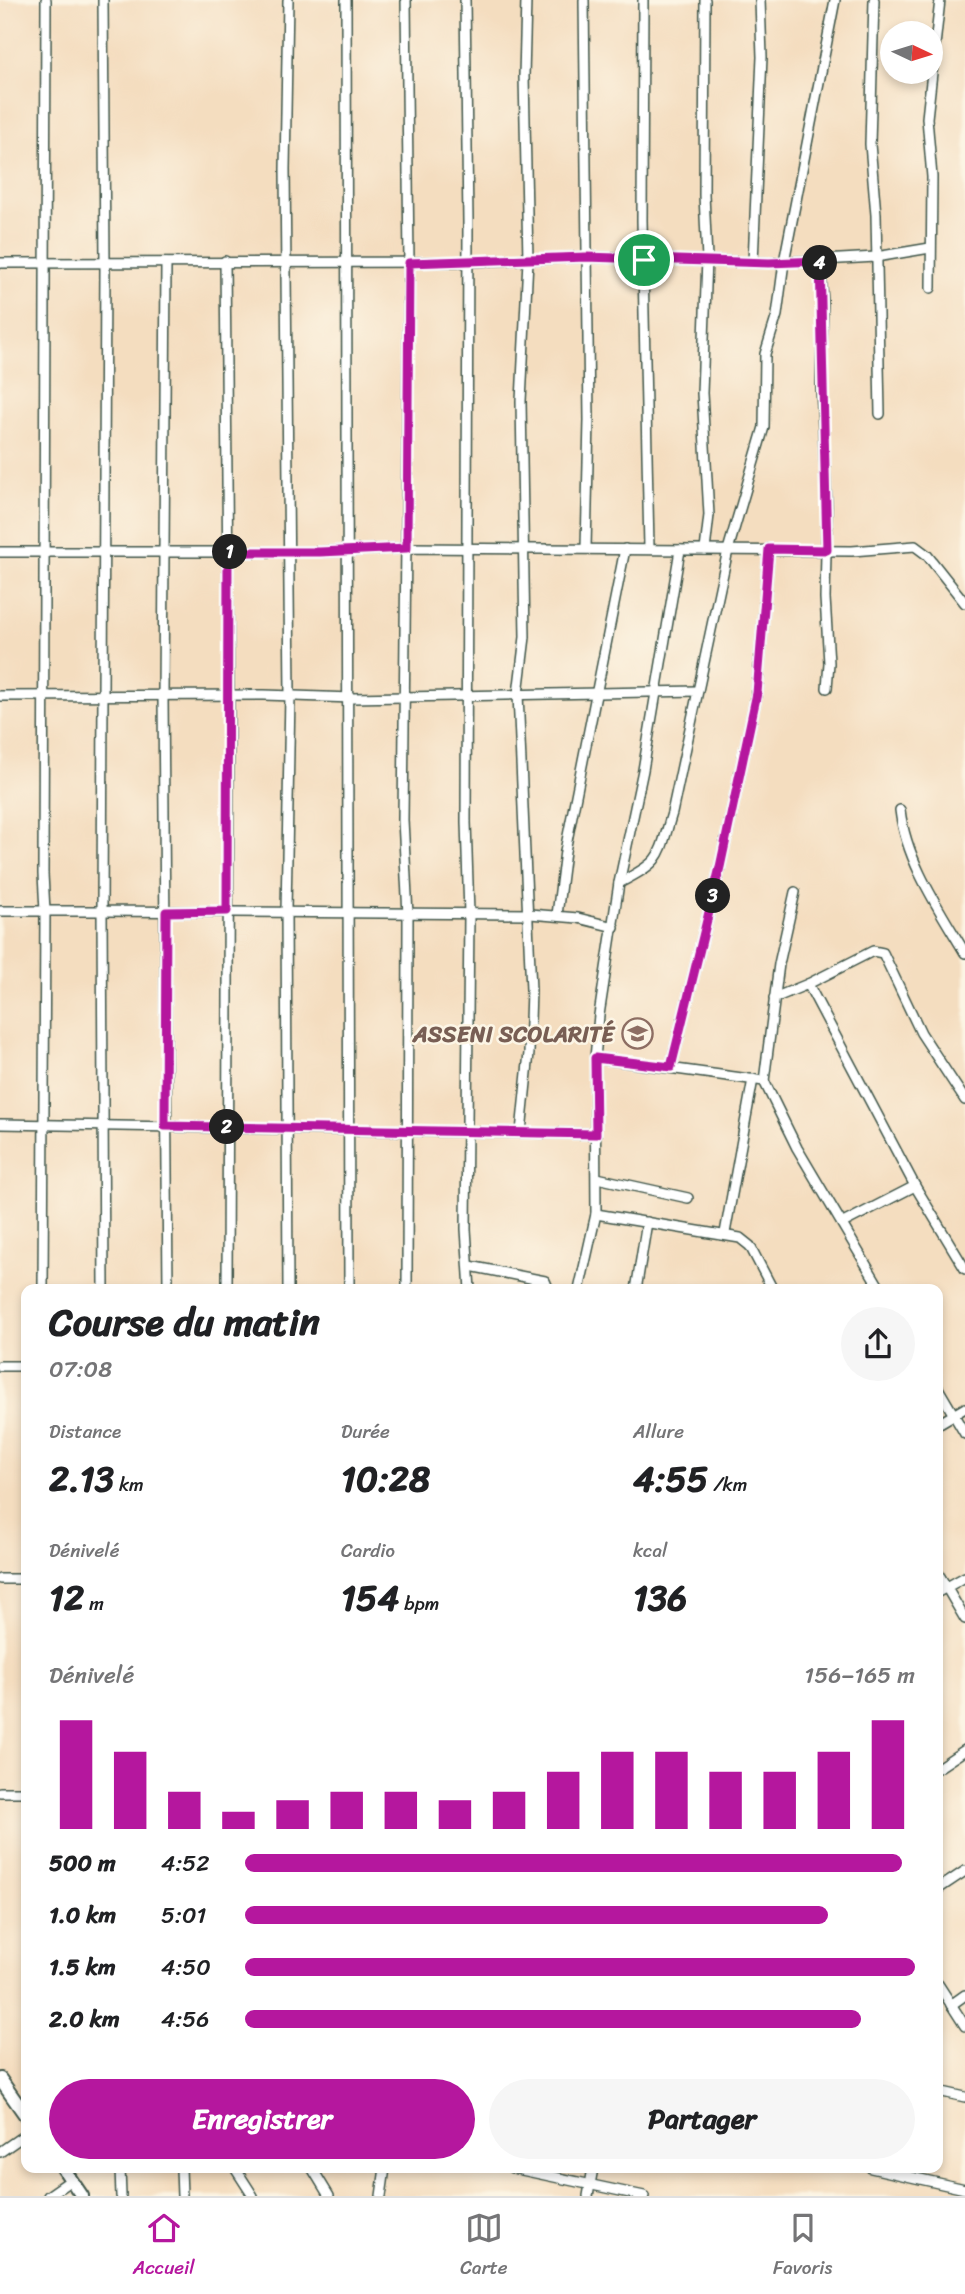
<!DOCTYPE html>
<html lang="fr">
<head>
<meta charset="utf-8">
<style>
	body { margin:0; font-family:Sriracha,sans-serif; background:#f6f6f6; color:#202124; height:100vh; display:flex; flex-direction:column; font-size:26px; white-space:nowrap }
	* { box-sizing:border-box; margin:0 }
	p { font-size:23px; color:#757577 }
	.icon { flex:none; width:38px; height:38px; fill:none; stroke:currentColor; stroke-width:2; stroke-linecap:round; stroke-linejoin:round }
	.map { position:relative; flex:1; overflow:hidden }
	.side { position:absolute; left:21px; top:1284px; width:922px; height:889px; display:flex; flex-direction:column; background:#fff; border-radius:14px; box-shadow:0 4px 10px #0003 }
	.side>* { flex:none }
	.needle { width:46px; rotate:94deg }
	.buttons { position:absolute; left:880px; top:21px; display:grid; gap:14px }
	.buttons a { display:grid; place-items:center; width:63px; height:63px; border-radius:50%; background:#fff; box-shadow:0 4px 10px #0003; font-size:35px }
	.pin { position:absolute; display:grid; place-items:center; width:60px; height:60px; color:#fff; margin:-30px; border:4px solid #fff; border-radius:50%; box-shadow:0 2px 7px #0007 }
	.km { position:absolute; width:35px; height:35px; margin:-18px; border-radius:50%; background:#222; color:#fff; font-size:19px; line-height:35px; text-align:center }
	.round { display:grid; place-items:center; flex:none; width:74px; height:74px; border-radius:37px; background:#f6f6f6 }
	.head { display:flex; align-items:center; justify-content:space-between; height:119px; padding:0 28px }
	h1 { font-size:38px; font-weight:700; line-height:52px }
	.metrics { display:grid; grid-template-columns:repeat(3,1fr); gap:10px; height:119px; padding:7px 28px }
	.metrics div { display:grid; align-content:center }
	.metrics b { font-size:35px; font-weight:700 }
	.metrics small { font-size:19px; font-weight:400 }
	.metrics p { font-size:19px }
	.chart { height:196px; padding:14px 28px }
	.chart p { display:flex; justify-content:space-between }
	.chart svg { width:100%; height:126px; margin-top:7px; stroke:#b5179e; stroke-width:6 }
	.action { display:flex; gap:14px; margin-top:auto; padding:14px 28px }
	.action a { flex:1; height:80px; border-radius:42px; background:#b5179e; color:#fff; font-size:28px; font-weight:700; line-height:80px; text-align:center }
	.action a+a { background:#f6f6f6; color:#202124 }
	ul { padding:0 28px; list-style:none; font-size:23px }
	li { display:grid; grid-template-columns:112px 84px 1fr; align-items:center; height:52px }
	li i { height:18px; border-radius:9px; background:#b5179e }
	.dock { display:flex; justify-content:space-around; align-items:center; height:98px; border-top:2px solid #e0e0e0; background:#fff; font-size:19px; color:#757577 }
	.dock a { display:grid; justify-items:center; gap:4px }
	.dock .selected { color:#b5179e }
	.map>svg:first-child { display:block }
</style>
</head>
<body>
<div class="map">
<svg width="965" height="2196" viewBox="0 0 965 2196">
	<rect width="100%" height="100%" fill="#fcf5e5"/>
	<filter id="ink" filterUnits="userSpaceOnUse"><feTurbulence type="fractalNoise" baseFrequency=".0143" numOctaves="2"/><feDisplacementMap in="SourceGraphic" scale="14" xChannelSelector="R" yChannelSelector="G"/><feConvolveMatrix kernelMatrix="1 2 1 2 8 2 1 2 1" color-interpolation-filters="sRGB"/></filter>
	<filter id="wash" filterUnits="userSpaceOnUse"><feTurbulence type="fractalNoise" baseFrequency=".00686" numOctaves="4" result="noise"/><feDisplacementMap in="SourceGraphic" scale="28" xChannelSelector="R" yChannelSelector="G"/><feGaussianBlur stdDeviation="1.57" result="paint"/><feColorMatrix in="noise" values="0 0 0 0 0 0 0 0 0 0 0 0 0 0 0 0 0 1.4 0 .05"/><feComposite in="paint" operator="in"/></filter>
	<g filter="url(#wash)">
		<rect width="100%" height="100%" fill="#f4ddbf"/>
	</g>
	<g filter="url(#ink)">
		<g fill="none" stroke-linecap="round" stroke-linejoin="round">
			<defs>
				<g id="street">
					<path d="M46,0L43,874L45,911H102L104,1290"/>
					<path d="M103,0L105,263L102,911L530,914L578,918L614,927"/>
					<path d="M346,0L349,1290"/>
					<path d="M406,0L409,263L403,820L408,915L407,1290"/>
					<path d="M465,0L468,222L466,822L469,914L466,1229L470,1290"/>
					<path d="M584,0L589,420L586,548"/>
					<path d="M643,0L642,220L649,548"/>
					<path d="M874,0L870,144L876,215L880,414"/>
					<path d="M225,261L229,695L227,1290"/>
					<path d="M820,261L823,301L821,388L827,507L825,598L829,663L827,688"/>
					<path d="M753,262L762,57L760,0"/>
					<path d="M0,263L467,262L586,257L770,263L876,257L930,248"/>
					<path d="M166,263L163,696L168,1290"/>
					<path d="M931,288L932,177L927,118L940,0"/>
					<path d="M705,550L709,515L702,393L707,259L704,195L705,0"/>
					<path d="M0,552H320L407,548L852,551L915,546L927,555L965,603"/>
					<path d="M0,696L264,695L353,698L697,691"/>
					<path d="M900,810C906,861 939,909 965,953"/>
					<path d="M619,883C663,860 658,859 672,813L728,550L764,427L765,354L777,315L784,262L835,0"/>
					<path d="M0,911H45L43,1290"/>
					<path d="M557,915L565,851L625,549"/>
					<path d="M808,984L873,951L883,953L921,1033L965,1100"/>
					<path d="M774,998L808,984L915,1186L965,1269"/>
					<path d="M595,1058L764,1081L797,1148L881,1290"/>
					<path d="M671,1067L720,867L757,693L769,549"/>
					<path d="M764,1081L779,964L795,892"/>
					<path d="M0,1124L596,1134"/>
					<path d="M521,1132L529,1053L531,990L518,694L525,637L521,401L528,260L524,76L526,0"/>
					<path d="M597,1178L688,1198"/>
					<path d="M596,1214L740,1238L750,1246L773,1290"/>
					<path d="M843,1223L915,1186"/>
					<path d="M725,1233L753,1079"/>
					<path d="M470,1266L545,1281L549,1290"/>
					<path d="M288,1290L286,911L290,695L285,169L288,0"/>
					<path d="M579,1290L596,1214L595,1058L599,1015L619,883L643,770L680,550"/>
					<path d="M636,1290L647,1222"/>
					<path d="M0,1366H26"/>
					<path d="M938,1388L965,1434"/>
					<path d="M938,1424L965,1408"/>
					<path d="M938,1573L965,1619"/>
					<path d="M0,1579H26"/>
					<path d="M938,1592L965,1577"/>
					<path d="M938,1768L965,1750"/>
					<path d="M0,1792H26"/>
					<path d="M938,1889L965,1871"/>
					<path d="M938,1984L965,2026"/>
					<path d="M951,2005L965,1995"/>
					<path d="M938,2091L965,2097"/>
					<path d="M0,2152L26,2134"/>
					<path d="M120,2168L121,2196"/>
					<path d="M181,2168L182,2196"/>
					<path d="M235,2168L253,2196"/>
					<path d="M312,2168L329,2196"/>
					<path d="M512,2168L644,2196"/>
					<path d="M871,2168L965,2189"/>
					<path d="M48,2196L71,2180"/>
					<path d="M381,2196L385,2168"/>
					<path d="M588,2196L593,2168"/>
				</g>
				<g id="secondary">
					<path d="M0,2079L26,2116"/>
					<path d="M63,2168L82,2196"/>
				</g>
			</defs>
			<use href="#street" stroke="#3f5549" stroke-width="12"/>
			<use href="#secondary" stroke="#3f5549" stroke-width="16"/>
			<use href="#street" stroke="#fff" stroke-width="9"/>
			<use href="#secondary" stroke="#fff" stroke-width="12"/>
		</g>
	</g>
	<g fill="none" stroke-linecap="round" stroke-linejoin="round" filter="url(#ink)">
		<defs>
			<path id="route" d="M586,257L769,263L820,261L827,550L769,549L757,693L720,867L671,1067L595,1058L596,1134L165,1126L166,912L227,911L228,552H320L407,548L409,263Z"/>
		</defs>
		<use href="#route" stroke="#fff" stroke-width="14"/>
		<use href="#route" stroke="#b5179e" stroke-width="9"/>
	</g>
	<defs>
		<symbol id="school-ring" viewBox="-11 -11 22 22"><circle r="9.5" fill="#fcf5e5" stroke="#8d6e63" stroke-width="1.5"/><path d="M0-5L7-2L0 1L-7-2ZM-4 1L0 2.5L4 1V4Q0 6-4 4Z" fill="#8d6e63"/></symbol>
	</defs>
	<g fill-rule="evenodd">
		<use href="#school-ring" x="620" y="1016" width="35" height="35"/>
	</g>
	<g text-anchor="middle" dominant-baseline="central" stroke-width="5" stroke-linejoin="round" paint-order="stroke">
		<g font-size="23" font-weight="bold" fill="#785e54" stroke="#fcf5e5" text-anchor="end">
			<text x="614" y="1034">ASSENI SCOLARITÉ</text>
		</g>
	</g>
</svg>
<div class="buttons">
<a><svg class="needle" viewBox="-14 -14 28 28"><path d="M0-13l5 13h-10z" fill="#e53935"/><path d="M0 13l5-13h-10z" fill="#757577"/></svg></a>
</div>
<div class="pin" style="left:644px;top:260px;background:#1e9e55"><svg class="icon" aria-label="arrive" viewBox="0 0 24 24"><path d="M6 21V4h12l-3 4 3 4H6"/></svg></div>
<b class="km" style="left:230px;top:552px">1</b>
<b class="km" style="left:227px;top:1127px">2</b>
<b class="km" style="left:713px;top:896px">3</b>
<b class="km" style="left:820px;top:263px">4</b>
<section class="side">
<div class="head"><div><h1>Course du matin</h1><p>07:08</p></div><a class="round"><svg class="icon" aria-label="share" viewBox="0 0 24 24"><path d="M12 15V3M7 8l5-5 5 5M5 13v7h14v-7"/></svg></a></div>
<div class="metrics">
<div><p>Distance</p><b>2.13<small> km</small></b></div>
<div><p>Durée</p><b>10:28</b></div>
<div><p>Allure</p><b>4:55<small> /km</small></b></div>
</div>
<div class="metrics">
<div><p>Dénivelé</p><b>12<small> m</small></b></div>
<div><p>Cardio</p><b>154<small> bpm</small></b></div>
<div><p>kcal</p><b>136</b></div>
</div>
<div class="chart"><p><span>Dénivelé</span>156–165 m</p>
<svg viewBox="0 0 160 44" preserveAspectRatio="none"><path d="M5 44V6M15 44V17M25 44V31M35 44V38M45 44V34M55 44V31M65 44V31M75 44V34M85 44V31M95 44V24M105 44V17M115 44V17M125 44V24M135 44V24M145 44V17M155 44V6"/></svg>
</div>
<ul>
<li><b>500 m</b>4:52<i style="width:98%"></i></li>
<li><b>1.0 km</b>5:01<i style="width:87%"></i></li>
<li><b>1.5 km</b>4:50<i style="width:100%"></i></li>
<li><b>2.0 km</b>4:56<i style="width:92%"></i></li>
</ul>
<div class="action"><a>Enregistrer</a><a>Partager</a></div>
</section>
</div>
<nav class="dock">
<a class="selected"><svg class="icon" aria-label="home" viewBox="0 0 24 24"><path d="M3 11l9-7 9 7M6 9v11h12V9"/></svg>Accueil</a>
<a><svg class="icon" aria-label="map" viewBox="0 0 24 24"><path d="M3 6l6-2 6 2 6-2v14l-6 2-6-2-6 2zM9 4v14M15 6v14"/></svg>Carte</a>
<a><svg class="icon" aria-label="saved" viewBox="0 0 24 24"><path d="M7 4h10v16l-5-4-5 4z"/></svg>Favoris</a>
</nav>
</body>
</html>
